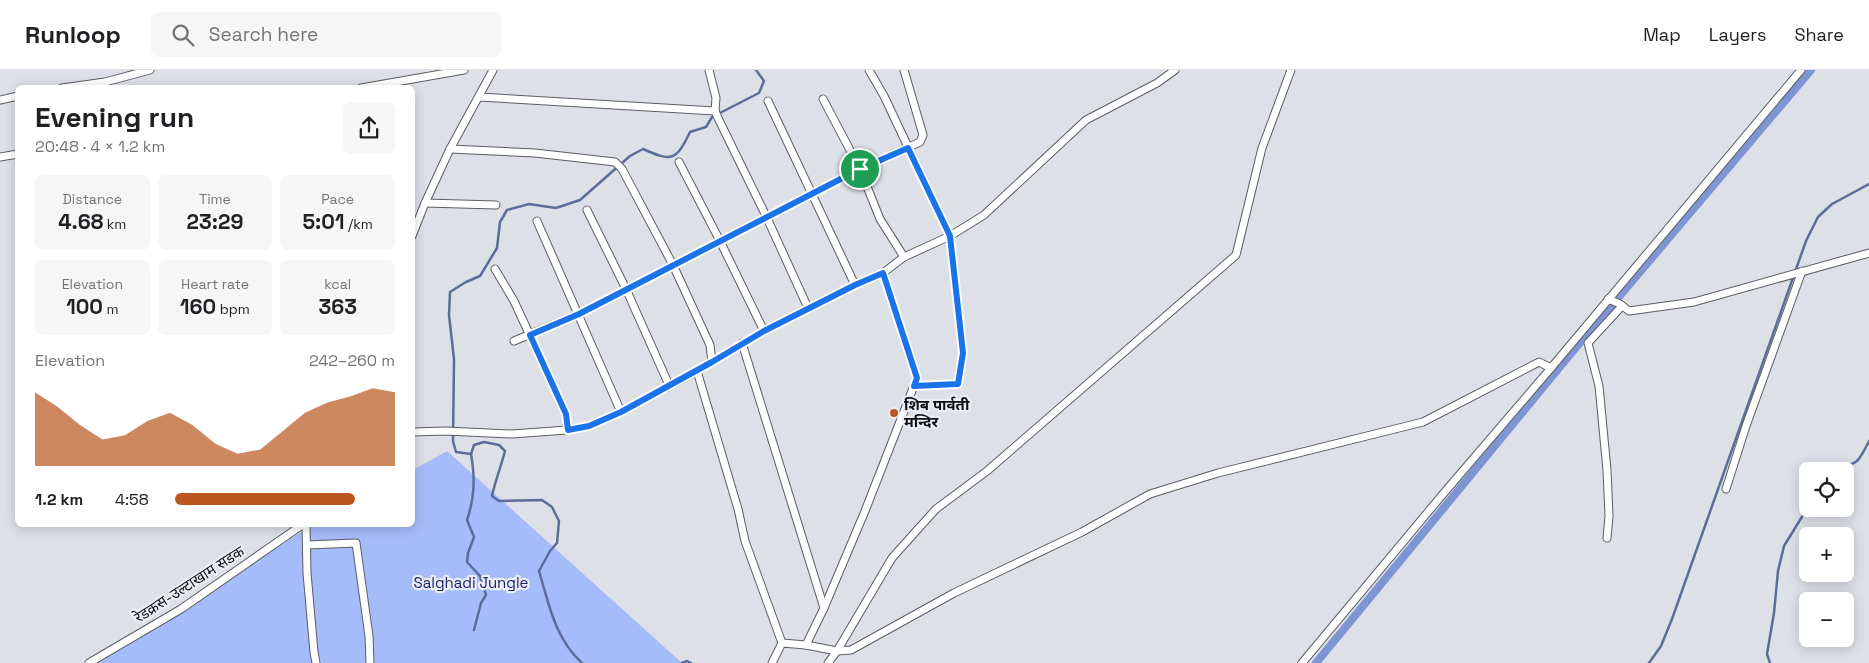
<!DOCTYPE html>
<html lang="en">
<head>
<meta charset="utf-8">
<style>
	body { margin:0; font-family:"Space Grotesk","Noto Sans Devanagari",sans-serif; background:#f6f6f6; color:#202124; height:100vh; display:flex; flex-direction:column; font-size:19px; white-space:nowrap }
	* { box-sizing:border-box; margin:0 }
	p { font-size:16px; color:#757577 }
	.icon { flex:none; width:28px; height:28px; fill:none; stroke:currentColor; stroke-width:2; stroke-linecap:round; stroke-linejoin:round }
	.map { position:relative; flex:1; overflow:hidden }
	.details { position:absolute; left:15px; top:15px; width:400px; height:442px; display:flex; flex-direction:column; background:#fff; border-radius:8px; box-shadow:0 2px 12px #0003 }
	.details>* { flex:none }
	.buttons { position:absolute; left:1799px; top:392px; display:grid; gap:10px }
	.buttons a { display:grid; place-items:center; width:55px; height:55px; border-radius:8px; background:#fff; box-shadow:0 2px 12px #0003; font-size:25px }
	.pin { position:absolute; display:grid; place-items:center; width:42px; height:42px; color:#fff; margin:-21px; border:2px solid #fff; border-radius:50%; box-shadow:0 1px 5px #0007 }
	.round { display:grid; place-items:center; flex:none; width:52px; height:52px; border-radius:8px; background:#f6f6f6 }
	.head { display:flex; align-items:center; justify-content:space-between; height:85px; padding:0 20px }
	h1 { font-size:28px; font-weight:800; line-height:38px }
	.figures { display:grid; grid-template-columns:repeat(3,1fr); gap:8px; height:85px; padding:5px 20px }
	.figures div { display:grid; align-content:center; border-radius:8px; background:#f6f6f6; text-align:center }
	.figures b { font-size:21px; font-weight:800 }
	.figures small { font-size:14px; font-weight:400 }
	.figures p { font-size:14px }
	.chart { height:140px; padding:10px 20px }
	.chart p { display:flex; justify-content:space-between }
	.chart svg { width:100%; height:90px; margin-top:5px; fill:#ba571e; opacity:.7 }
	ul { padding:0 20px; list-style:none; font-size:16px }
	li { display:grid; grid-template-columns:80px 60px 1fr; align-items:center; height:38px }
	li i { height:12px; border-radius:6px; background:#ba571e }
	header { display:flex; align-items:center; gap:30px; box-sizing:border-box; height:70px; padding:0 25px; background:#fff; border-bottom:1px solid #e0e0e0 }
	header strong { font-size:24px }
	nav { display:flex; gap:28px; margin-inline-start:auto; font-size:18px }
	.search { width:350px; height:45px; background:#f6f6f6; display:flex; align-items:center; gap:12px; box-sizing:border-box; padding:0 18px; border-radius:8px; color:#757577; font-size:19px }
	.map>svg:first-child { display:block }
</style>
</head>
<body>
<header>
<strong>Runloop</strong>
<div class="search"><svg class="icon" aria-label="search" viewBox="0 0 24 24"><circle cx="10" cy="10" r="6"/><path d="M15 15l6 6"/></svg>Search here</div>
<nav><a>Map</a><a>Layers</a><a>Share</a></nav>
</header>
<div class="map">
<svg width="1869" height="593" viewBox="0 0 1869 593">
	<rect width="100%" height="100%" fill="#dde0e7"/>
	<path fill="#a5bcfa" d="M447,381L682,593H91L313,455H412L413,400Z"/>
	<g fill="none" stroke-linecap="round" stroke-linejoin="round">
		<g stroke="#5d6d9a" stroke-width="2.5">
			<path d="M471,384C475,407 475,427 467,450L474,467L468,483L467,492L480,506L486,525L481,533L474,560"/>
			<path d="M1830,401C1855,390 1854,402 1869,371"/>
			<path d="M582,593C555,569 549,534 539,501L550,481L557,473L559,451L552,437L542,430L499,431L492,426C495,411 501,397 505,381L499,375L484,372L474,375L471,384L456,382L453,371L454,289L449,245L450,222L466,212L480,206L497,178L500,152L507,140L529,134L556,138L580,130L630,86L643,79C672,92 676,91 690,62L706,57L712,47L759,23L764,11L756,0"/>
			<path d="M682,593L687,591L691,593"/>
			<path d="M1649,593L1661,576L1672,549L1806,171L1818,147L1832,134L1869,114"/>
			<path d="M1770,593L1767,584L1774,543L1778,501L1784,476L1808,437"/>
		</g>
		<path stroke="#7e95d4" stroke-width="8" d="M1316,593L1573,281L1811,0"/>
		<defs>
			<g id="street">
				<path d="M709,0L716,28L715,41L718,48L767,148L808,238"/>
				<path d="M869,0L884,26L950,166L963,283L958,314L914,316"/>
				<path d="M62,18L105,12L150,0"/>
				<path d="M361,18L464,0"/>
				<path d="M479,27L715,41"/>
				<path d="M823,29L860,99L880,149L904,187"/>
				<path d="M0,30L18,26"/>
				<path d="M768,31L855,215"/>
				<path d="M450,79L535,83L615,92L622,99L673,195L710,275L712,292"/>
				<path d="M0,87L18,84"/>
				<path d="M679,92L720,171L764,261"/>
				<path d="M425,133L496,135"/>
				<path d="M587,140L626,219L669,315"/>
				<path d="M537,151L621,342"/>
				<path d="M412,166L425,133L450,79L493,0"/>
				<path d="M495,199L514,231L563,337L566,344L567,360"/>
				<path d="M1608,229L1620,234L1629,241L1694,232L1869,183"/>
				<path d="M514,271L579,244L860,99L920,72L923,65L904,0"/>
				<path d="M742,273L824,538"/>
				<path d="M697,301L738,439L745,471L782,573"/>
				<path d="M412,362L446,361L512,364L567,360L589,356L621,342L697,301L764,261L855,215L883,203L904,187L950,166L984,145L1086,50L1157,13L1175,0"/>
				<path d="M1726,419L1746,356L1802,201"/>
				<path d="M306,455L307,503L314,582L316,593"/>
				<path d="M1607,468L1609,446L1607,400L1599,316L1588,273L1622,236"/>
				<path d="M307,475L356,473L369,566L370,593"/>
				<path d="M806,575L824,538L865,441L917,308L883,203"/>
				<path d="M89,593L181,539L302,455"/>
				<path d="M772,593L782,573L806,575L837,581L851,580L954,523L1082,462L1150,424L1218,403L1423,352L1539,292L1551,298L1801,0"/>
				<path d="M828,593L837,581L892,488L936,439L987,401L1236,185L1262,78L1291,0"/>
				<path d="M1302,593L1443,424L1551,298"/>
			</g>
		</defs>
		<use href="#street" stroke="#5b5d62" stroke-width="9"/>
		<use href="#street" stroke="#fff" stroke-width="7"/>
	</g>
	<g fill="none" stroke-linecap="round" stroke-linejoin="round">
		<defs>
			<path id="route" d="M908,78L950,166L963,283L958,314L914,316L917,308L883,203L855,215L764,261L712,292L621,342L589,356L568,360L566,344L530,265L579,244L860,99Z"/>
		</defs>
		<use href="#route" stroke="#fff" stroke-width="10"/>
		<use href="#route" stroke="#1a73e8" stroke-width="6"/>
	</g>
	<circle fill="#ba571e" stroke="#ebedf4" stroke-width="2" cx="894" cy="343" r="5"/>
	<g text-anchor="middle" dominant-baseline="central" stroke-width="4.5" stroke-linejoin="round" paint-order="stroke">
		<g font-size="15" font-weight="bold" fill="#101113" stroke="#ebedf4" text-anchor="start">
			<text x="904" y="334">शिब पार्वती<tspan x="904" dy="17">मन्दिर</tspan></text>
		</g>
		<g font-size="15" fill="#16246e" stroke="#ebedf4">
			<text x="471" y="512">Salghadi Jungle</text>
		</g>
		<g font-size="15" fill="#101113" stroke="#ebedf4">
			<text transform="translate(189 514) rotate(-33)">रेडक्रस-उल्टाखाम सडक</text>
		</g>
	</g>
</svg>
<div class="buttons">
<a><svg class="icon" aria-label="locate" viewBox="0 0 24 24"><circle cx="12" cy="12" r="6"/><path d="M12 2v4M12 18v4M2 12h4M18 12h4"/></svg></a>
<a>+</a>
<a>−</a>
</div>
<div class="pin" style="left:860px;top:99px;background:#1e9e55"><svg class="icon" aria-label="arrive" viewBox="0 0 24 24"><path d="M6 21V4h12l-3 4 3 4H6"/></svg></div>
<section class="details">
<div class="head"><div><h1>Evening run</h1><p>20:48 · 4 × 1.2 km</p></div><a class="round"><svg class="icon" aria-label="share" viewBox="0 0 24 24"><path d="M12 15V3M7 8l5-5 5 5M5 13v7h14v-7"/></svg></a></div>
<div class="figures">
<div><p>Distance</p><b>4.68<small> km</small></b></div>
<div><p>Time</p><b>23:29</b></div>
<div><p>Pace</p><b>5:01<small> /km</small></b></div>
</div>
<div class="figures">
<div><p>Elevation</p><b>100<small> m</small></b></div>
<div><p>Heart rate</p><b>160<small> bpm</small></b></div>
<div><p>kcal</p><b>363</b></div>
</div>
<div class="chart"><p><span>Elevation</span>242–260 m</p>
<svg viewBox="0 0 160 44" preserveAspectRatio="none"><path d="M0 44V8L10 15L20 24L30 31L40 29L50 22L60 18L70 24L80 33L90 38L100 36L110 27L120 18L130 13L140 10L150 6L160 8V44z"/></svg>
</div>
<ul>
<li><b>1.2 km</b>4:58<i style="width:82%"></i></li>
</ul>
</section>
</div>
</body>
</html>
